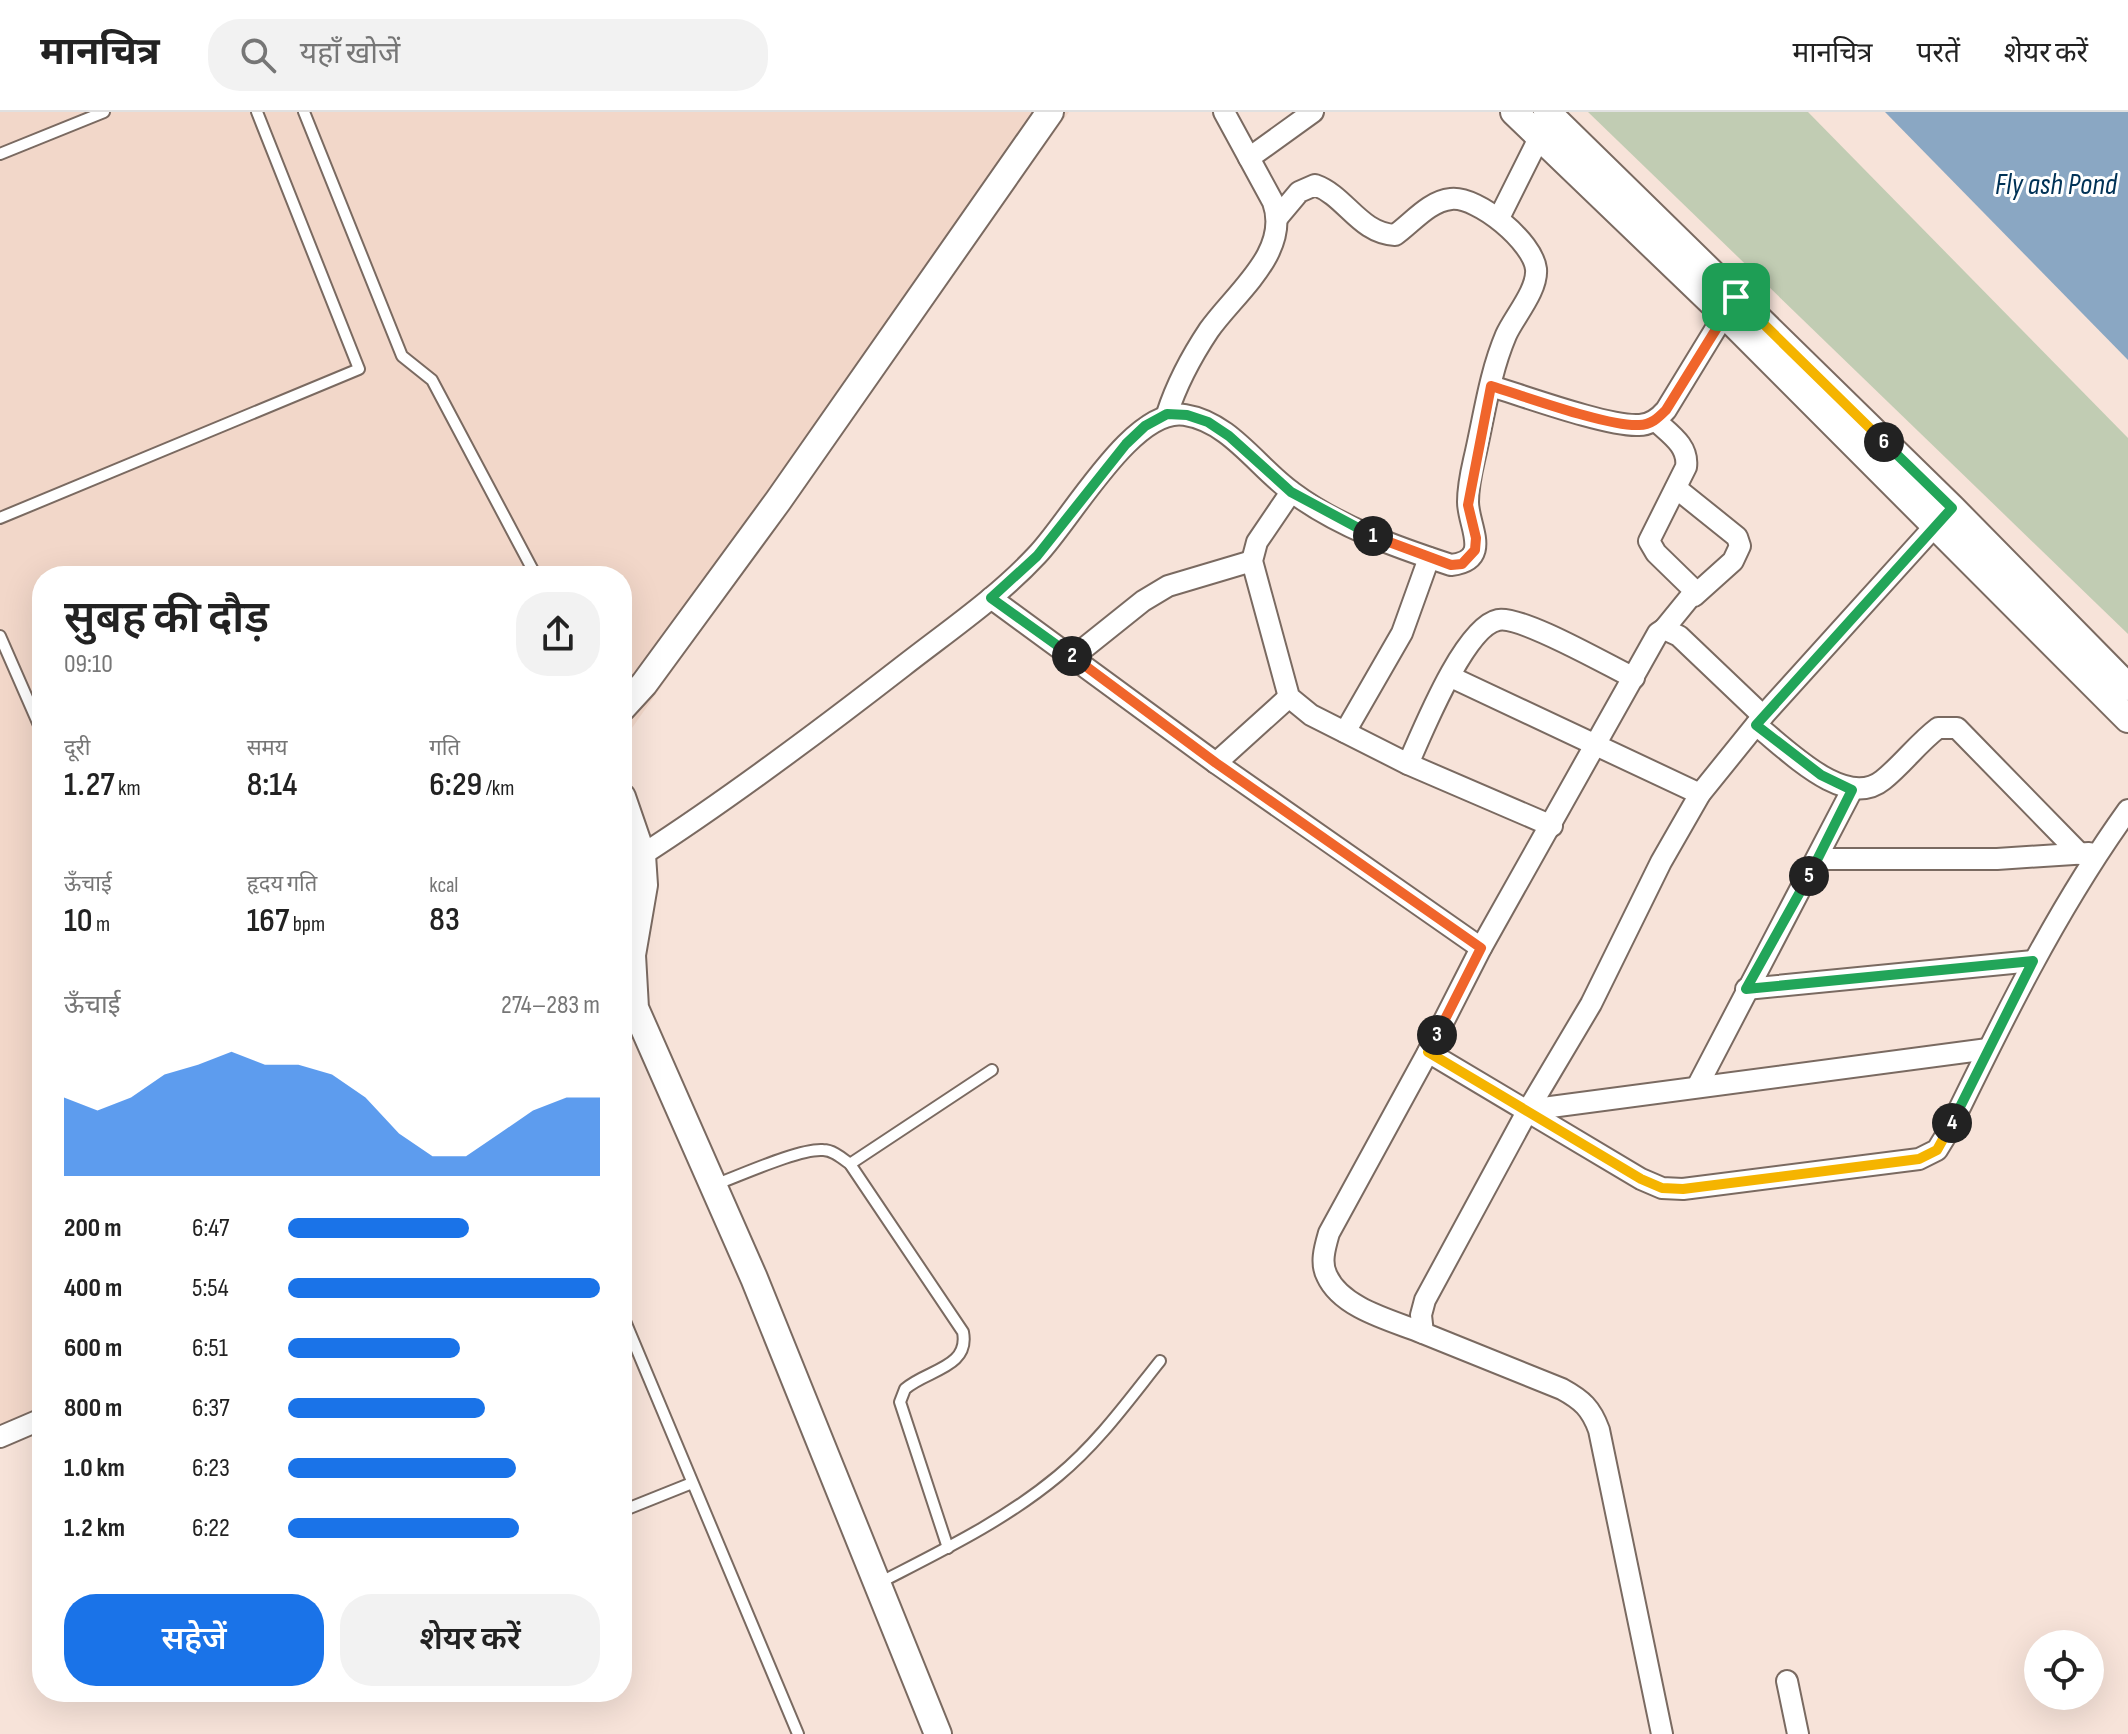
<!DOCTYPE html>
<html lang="hi">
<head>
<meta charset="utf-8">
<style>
	body { margin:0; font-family:"Sofia Sans Condensed","Noto Sans Devanagari",sans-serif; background:#f2f2f2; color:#222; height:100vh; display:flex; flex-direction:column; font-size:30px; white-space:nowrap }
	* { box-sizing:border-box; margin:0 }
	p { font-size:26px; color:#767676 }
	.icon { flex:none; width:44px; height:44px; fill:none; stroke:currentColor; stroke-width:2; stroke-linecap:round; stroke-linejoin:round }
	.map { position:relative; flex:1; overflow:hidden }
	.sheet { position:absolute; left:32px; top:454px; width:600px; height:1136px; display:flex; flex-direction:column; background:#fff; border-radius:32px; box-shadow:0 8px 32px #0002 }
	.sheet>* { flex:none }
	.tools { position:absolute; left:2024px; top:1518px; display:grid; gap:16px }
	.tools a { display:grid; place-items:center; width:80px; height:80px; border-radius:50%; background:#fff; box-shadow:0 8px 32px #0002; font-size:40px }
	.pin { position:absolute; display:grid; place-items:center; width:68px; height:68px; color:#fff; margin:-34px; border-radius:16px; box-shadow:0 4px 12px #0006 }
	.km { position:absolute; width:40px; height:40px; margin:-20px; border-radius:50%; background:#222; color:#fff; font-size:22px; line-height:40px; text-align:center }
	.round { display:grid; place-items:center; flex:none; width:84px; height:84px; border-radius:32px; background:#f2f2f2 }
	.overview { display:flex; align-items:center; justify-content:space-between; height:136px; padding:0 32px }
	h1 { font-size:44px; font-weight:600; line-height:60px }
	.stats { display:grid; grid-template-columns:repeat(3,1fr); gap:12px; height:136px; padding:8px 32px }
	.stats div { display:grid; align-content:center }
	.stats b { font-size:34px; font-weight:600 }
	.stats small { font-size:22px; font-weight:400 }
	.stats p { font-size:22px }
	.chart { height:224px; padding:16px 32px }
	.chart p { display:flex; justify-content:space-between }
	.chart svg { width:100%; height:144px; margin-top:8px; fill:#1a73e8; opacity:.7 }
	.cta { display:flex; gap:16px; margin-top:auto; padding:16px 32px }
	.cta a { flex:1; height:92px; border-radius:32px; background:#1a73e8; color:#fff; font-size:32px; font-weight:600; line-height:92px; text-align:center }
	.cta a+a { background:#f2f2f2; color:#222 }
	ul { padding:0 32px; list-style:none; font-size:26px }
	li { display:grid; grid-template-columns:128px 96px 1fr; align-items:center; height:60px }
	li i { height:20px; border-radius:10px; background:#1a73e8 }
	header { display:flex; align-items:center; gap:48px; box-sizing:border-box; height:112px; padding:0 40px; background:#fff; border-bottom:2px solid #e0e0e0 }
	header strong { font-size:38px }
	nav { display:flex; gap:44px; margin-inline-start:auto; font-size:28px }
	.search { width:560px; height:72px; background:#f2f2f2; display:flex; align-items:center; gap:20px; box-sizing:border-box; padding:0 28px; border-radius:32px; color:#767676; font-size:30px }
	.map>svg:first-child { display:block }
</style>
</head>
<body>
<header>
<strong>मानचित्र</strong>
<div class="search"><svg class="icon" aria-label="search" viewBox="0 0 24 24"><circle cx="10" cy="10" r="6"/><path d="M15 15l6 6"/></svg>यहाँ खोजें</div>
<nav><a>मानचित्र</a><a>परतें</a><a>शेयर करें</a></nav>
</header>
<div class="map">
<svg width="2128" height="1622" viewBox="0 0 2128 1622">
	<rect width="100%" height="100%" fill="#f7e3d9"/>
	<path fill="#f2d7c9" d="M0,0H1069L622,630V464H42V1306L0,1323Z"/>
	<path fill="#c1ccb3" d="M1588,0H1808L2128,326V522Z"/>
	<path fill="#8aa7c3" d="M1885,0H2128V248Z"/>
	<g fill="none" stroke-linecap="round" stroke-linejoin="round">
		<defs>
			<g id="service">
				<path d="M304,0L402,244L432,268L536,464"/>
				<path d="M0,42L104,0"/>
				<path d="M0,406L359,257L257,0"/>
				<path d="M0,524L42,620"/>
				<path d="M622,910L627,890"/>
				<path d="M850,1052L992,958"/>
				<path d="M714,1073C739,1064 800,1036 823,1038C833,1038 842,1046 850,1052L963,1220C970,1256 926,1258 905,1277L900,1290L948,1436"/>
				<path d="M622,1202L798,1622"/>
				<path d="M622,1399L692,1371"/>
				<path d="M879,1471C941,1439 1004,1409 1058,1364C1098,1331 1128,1289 1160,1249"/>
			</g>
			<g id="minor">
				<path d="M1249,46L1313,0"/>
				<path d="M1499,106L1545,14"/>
				<path d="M1491,274C1524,284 1609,315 1639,313C1651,313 1659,306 1666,298L1732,190"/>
				<path d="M1167,302C1177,271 1191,245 1209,218C1235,181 1291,140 1273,90L1224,0"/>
				<path d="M1656,309C1670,322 1689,334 1686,355L1649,429L1656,441L1695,479L1664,517"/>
				<path d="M1676,376L1737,425L1740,434L1733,449L1694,484"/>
				<path d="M1291,380L1257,430L1252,449L1289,585L1311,603L1408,652L1552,714"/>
				<path d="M991,486L1216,651L1481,836"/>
				<path d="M1073,545L1143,489L1168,474L1252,449"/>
				<path d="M1451,565L1700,682"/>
				<path d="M1756,613C1786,636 1845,699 1883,668C1903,652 1918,631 1938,616H1957L2080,742"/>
				<path d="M1345,620L1402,521L1429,446"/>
				<path d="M1216,651L1289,585"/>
				<path d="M1408,652C1422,621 1464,515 1498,508C1521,503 1609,554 1634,566"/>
				<path d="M642,743C732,685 817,621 902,555C948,519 997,486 1037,443C1071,408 1133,294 1185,303C1230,310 1258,356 1292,380C1339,415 1396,435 1451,453C1493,448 1468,414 1468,390C1468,376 1471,361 1474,348C1484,306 1489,263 1506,223C1514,205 1538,178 1536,157C1533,130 1478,84 1451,87C1429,89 1412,111 1395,123C1359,121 1346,84 1315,73L1299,80L1278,105"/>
				<path d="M1819,747H1997L2089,741"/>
				<path d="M1746,877L2033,849"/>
				<path d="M1428,940L1641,1067L1662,1076L1683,1077L1919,1047L1937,1038L1948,1020C2002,909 2056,798 2128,698"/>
				<path d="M1698,973L1852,678"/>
				<path d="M1528,998L1988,937"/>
				<path d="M1423,1221C1394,1209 1342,1197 1327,1164C1320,1151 1325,1135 1329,1121L1428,940L1481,836L1658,521L1664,517L1679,524L1763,604"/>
				<path d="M0,1325L42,1307"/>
				<path d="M1787,1569L1798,1622"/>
				<path d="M1662,1622L1599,1318C1591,1296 1582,1288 1562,1277L1423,1221L1421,1203L1425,1188L1528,998L1591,892L1661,750L1700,682L1763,604L1943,405"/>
			</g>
			<g id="tertiary">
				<path d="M1514,0L1724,202L2128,607"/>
				<path d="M1547,0L1952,396L2128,575"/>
				<path d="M622,596L644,572L778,389L1050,0"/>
				<path d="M622,685L642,743L644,773L632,843L635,896L754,1166L938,1622"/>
			</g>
		</defs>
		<use href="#service" stroke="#7a6a61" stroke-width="14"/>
		<use href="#minor" stroke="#7a6a61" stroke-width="24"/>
		<use href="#tertiary" stroke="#7a6a61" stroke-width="30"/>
		<use href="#service" stroke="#fff" stroke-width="10"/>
		<use href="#minor" stroke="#fff" stroke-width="20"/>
		<use href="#tertiary" stroke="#fff" stroke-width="26"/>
	</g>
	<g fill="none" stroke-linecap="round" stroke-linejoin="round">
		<defs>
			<path id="split-1" d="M1373,424L1451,453L1462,452L1475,438L1476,426L1468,393L1491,274C1524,284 1609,315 1639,313C1651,313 1658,306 1666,298L1736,185"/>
			<path id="split-2" d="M1072,544L991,486L1037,444L1126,332L1145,314L1167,302L1187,303L1208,310L1229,324L1291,380L1373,424"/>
			<path id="split-3" d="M1072,544L1216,651L1481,836L1437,923"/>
			<path id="split-4" d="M1437,923L1428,940L1641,1067L1662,1076L1683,1077L1919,1047L1937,1038L1952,1011"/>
			<path id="split-5" d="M1809,764L1746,877L2033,849L1952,1011"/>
			<path id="split-6" d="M1809,764L1852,678L1821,663L1756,613L1952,396L1884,330"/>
			<path id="split-7" d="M1736,185L1884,330"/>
		</defs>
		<use href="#split-1" stroke="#fff" stroke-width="16"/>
		<use href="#split-2" stroke="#fff" stroke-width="16"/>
		<use href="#split-3" stroke="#fff" stroke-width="16"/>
		<use href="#split-4" stroke="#fff" stroke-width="16"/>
		<use href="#split-5" stroke="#fff" stroke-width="16"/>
		<use href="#split-6" stroke="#fff" stroke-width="16"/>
		<use href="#split-7" stroke="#fff" stroke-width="16"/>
		<use href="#split-1" stroke="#f0652b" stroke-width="10"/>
		<use href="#split-2" stroke="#22a559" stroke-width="10"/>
		<use href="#split-3" stroke="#f0652b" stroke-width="10"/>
		<use href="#split-4" stroke="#f5b400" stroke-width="10"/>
		<use href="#split-5" stroke="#22a559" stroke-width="10"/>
		<use href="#split-6" stroke="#22a559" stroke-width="10"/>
		<use href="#split-7" stroke="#f5b400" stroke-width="10"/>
	</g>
	<g text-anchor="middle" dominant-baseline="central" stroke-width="6" stroke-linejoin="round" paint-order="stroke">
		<g font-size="30" font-style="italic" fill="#003256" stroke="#fff">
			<text x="2056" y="73">Fly ash Pond</text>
		</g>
	</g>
</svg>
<div class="tools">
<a><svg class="icon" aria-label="locate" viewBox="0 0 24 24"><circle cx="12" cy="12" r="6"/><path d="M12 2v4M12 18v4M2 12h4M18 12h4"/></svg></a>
</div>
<div class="pin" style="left:1736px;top:185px;background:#1e9e55"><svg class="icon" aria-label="arrive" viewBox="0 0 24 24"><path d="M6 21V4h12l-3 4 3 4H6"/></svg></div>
<b class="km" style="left:1373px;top:424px">1</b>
<b class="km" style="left:1072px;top:544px">2</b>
<b class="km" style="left:1437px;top:923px">3</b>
<b class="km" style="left:1952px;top:1011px">4</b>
<b class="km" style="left:1809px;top:764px">5</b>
<b class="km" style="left:1884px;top:330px">6</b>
<section class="sheet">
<div class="overview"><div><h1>सुबह की दौड़</h1><p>09:10</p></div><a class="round"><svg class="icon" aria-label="share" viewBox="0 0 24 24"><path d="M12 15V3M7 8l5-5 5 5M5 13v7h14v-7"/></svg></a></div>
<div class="stats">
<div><p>दूरी</p><b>1.27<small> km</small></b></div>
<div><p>समय</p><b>8:14</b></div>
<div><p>गति</p><b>6:29<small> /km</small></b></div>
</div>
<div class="stats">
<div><p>ऊँचाई</p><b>10<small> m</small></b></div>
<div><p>हृदय गति</p><b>167<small> bpm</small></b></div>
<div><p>kcal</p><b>83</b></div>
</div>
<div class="chart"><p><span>ऊँचाई</span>274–283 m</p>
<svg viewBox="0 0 160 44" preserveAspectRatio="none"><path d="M0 44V20L10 24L20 20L30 13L40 10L50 6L60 10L70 10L80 13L90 20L100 31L110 38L120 38L130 31L140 24L150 20L160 20V44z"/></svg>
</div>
<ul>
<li><b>200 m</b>6:47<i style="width:58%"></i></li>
<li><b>400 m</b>5:54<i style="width:100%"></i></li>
<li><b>600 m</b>6:51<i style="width:55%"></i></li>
<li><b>800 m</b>6:37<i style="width:63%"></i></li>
<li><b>1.0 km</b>6:23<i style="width:73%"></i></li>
<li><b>1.2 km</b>6:22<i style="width:74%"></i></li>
</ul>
<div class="cta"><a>सहेजें</a><a>शेयर करें</a></div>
</section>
</div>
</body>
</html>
